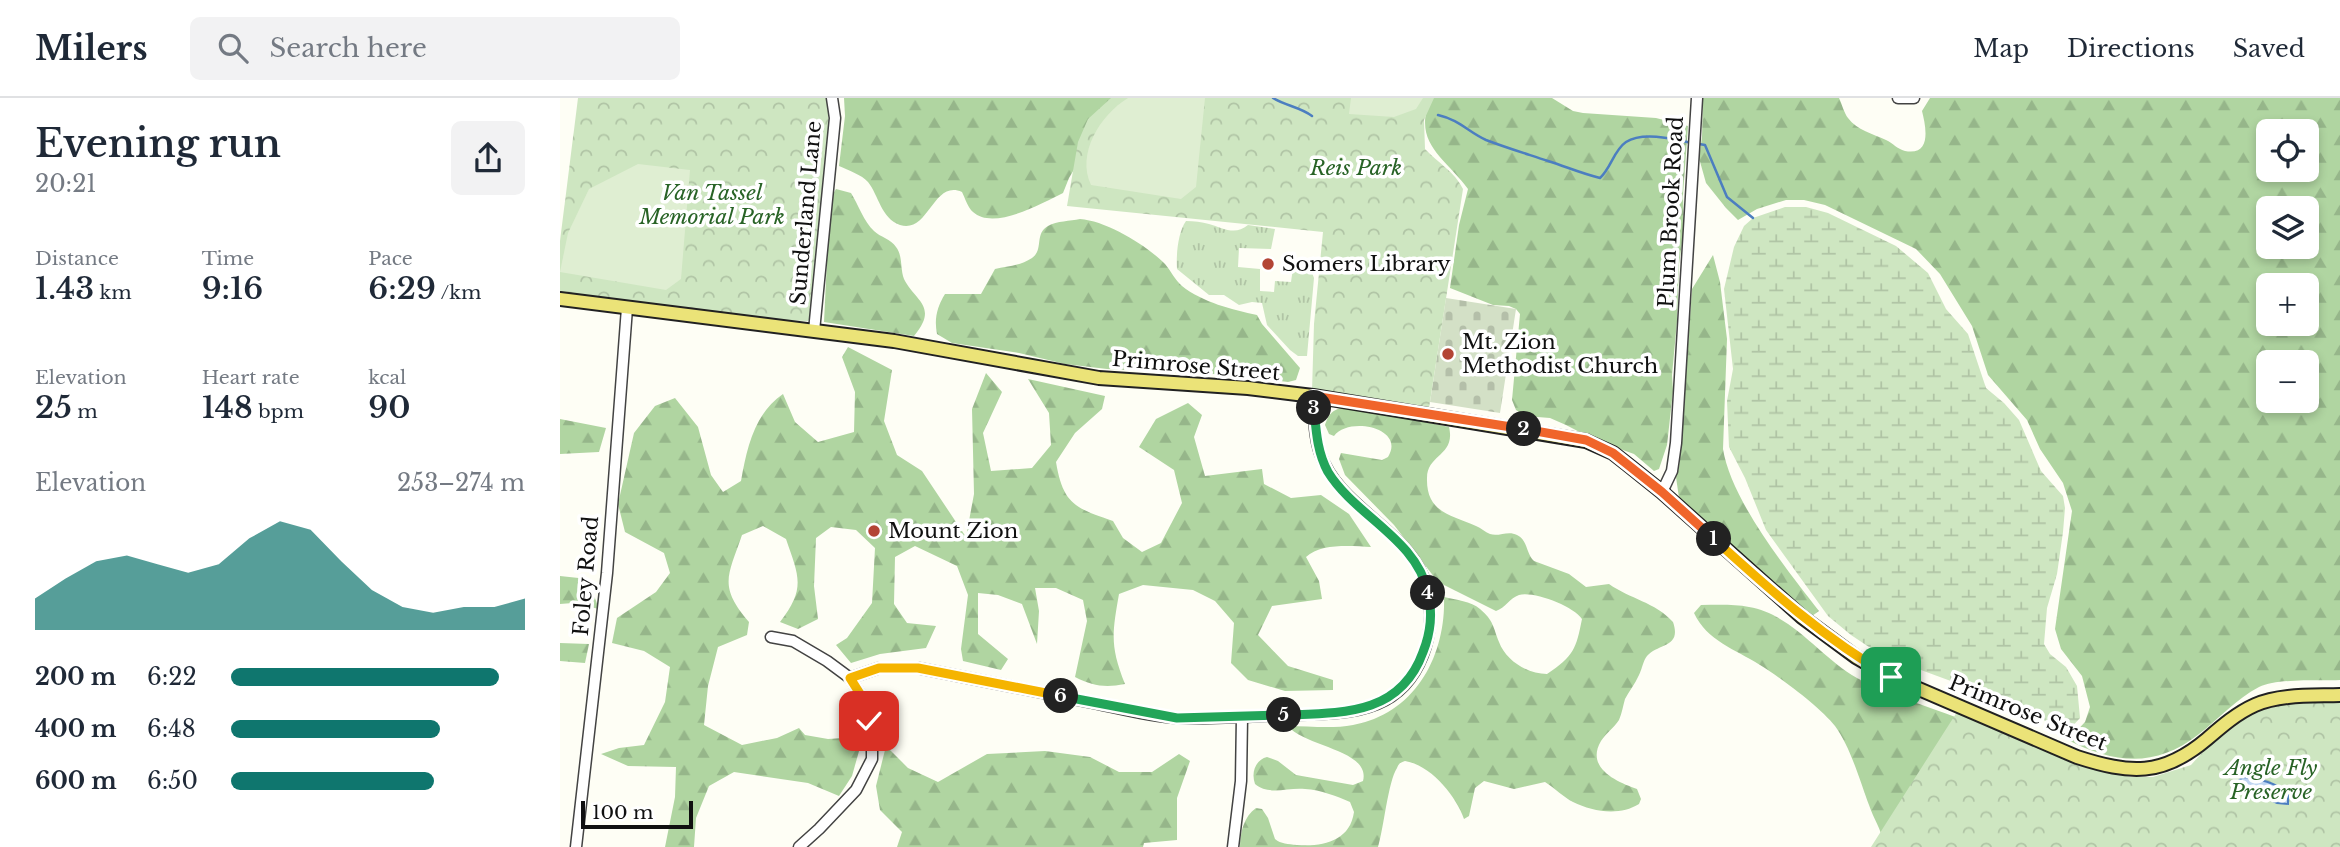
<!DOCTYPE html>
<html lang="en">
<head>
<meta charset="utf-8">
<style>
	body { margin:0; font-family:"Libre Baskerville",serif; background:#f2f2f3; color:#1f2937; height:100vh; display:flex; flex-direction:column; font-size:26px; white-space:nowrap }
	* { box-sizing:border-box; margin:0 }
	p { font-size:23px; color:#747a83 }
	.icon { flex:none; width:38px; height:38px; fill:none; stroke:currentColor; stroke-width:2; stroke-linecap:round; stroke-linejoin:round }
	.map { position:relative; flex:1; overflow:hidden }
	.details { display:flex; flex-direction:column; background:#fff; width:560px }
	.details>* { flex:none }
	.buttons { position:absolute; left:1696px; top:21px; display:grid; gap:14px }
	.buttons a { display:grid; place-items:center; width:63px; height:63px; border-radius:10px; background:#fff; box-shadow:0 4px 10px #0003; font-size:35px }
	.scale { position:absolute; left:21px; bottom:18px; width:112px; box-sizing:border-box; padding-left:7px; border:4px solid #101010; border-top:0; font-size:19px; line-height:24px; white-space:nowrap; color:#101010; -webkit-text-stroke:5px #fff; paint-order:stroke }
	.pin { position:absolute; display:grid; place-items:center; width:60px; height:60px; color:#fff; margin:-30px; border-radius:14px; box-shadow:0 4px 10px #0006 }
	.km { position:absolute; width:35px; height:35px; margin:-18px; border-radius:50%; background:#222; color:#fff; font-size:19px; line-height:35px; text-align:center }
	.round { display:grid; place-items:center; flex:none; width:74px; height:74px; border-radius:10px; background:#f2f2f3 }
	.summary { display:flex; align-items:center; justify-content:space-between; height:119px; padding:0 35px }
	h1 { font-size:38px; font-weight:600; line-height:52px }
	.metrics { display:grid; grid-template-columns:repeat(3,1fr); gap:10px; height:119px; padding:7px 35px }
	.metrics div { display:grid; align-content:center }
	.metrics b { font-size:30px; font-weight:600 }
	.metrics small { font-size:19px; font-weight:400 }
	.metrics p { font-size:19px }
	.chart { height:196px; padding:14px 35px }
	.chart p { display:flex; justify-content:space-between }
	.chart svg { width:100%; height:126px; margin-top:7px; fill:#0f766e; opacity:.7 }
	ul { padding:0 35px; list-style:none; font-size:23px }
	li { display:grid; grid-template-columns:112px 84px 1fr; align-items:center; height:52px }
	li i { height:18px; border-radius:9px; background:#0f766e }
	header { display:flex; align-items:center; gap:42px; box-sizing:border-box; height:98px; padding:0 35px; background:#fff; border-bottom:2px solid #e0e1e3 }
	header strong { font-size:33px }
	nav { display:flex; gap:38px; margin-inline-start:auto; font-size:24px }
	.search { width:490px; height:63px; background:#f2f2f3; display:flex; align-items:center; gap:18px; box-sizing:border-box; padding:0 24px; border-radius:10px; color:#747a83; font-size:26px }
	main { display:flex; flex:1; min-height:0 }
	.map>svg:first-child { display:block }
</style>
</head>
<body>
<header>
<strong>Milers</strong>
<div class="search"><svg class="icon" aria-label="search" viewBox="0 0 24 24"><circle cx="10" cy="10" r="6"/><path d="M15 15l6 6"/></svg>Search here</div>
<nav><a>Map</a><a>Directions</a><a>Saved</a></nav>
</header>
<main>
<section class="details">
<div class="summary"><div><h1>Evening run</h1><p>20:21</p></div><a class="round"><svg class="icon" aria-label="share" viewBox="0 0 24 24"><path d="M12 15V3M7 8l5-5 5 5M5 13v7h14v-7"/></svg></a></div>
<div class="metrics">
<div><p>Distance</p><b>1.43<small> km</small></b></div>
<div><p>Time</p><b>9:16</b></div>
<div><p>Pace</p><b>6:29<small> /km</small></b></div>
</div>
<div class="metrics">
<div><p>Elevation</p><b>25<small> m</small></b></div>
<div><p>Heart rate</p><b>148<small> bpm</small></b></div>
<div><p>kcal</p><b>90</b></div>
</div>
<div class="chart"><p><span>Elevation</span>253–274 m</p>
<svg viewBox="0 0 160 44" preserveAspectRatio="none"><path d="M0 44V33L10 26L20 20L30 18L40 21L50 24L60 21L70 12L80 6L90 9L100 20L110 30L120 36L130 38L140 36L150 36L160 33V44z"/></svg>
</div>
<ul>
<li><b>200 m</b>6:22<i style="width:91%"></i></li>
<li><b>400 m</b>6:48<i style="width:71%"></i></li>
<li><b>600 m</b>6:50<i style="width:69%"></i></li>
</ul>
</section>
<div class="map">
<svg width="1780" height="749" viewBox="0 0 1780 749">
	<defs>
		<pattern id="grass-tufts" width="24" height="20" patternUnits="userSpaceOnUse" patternTransform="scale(1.75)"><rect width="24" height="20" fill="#cee6c1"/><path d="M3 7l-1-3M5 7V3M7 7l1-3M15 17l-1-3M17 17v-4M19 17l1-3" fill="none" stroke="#b0c4a5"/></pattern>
		<pattern id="forest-firs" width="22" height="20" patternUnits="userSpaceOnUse" patternTransform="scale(1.75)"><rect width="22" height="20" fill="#b0d5a1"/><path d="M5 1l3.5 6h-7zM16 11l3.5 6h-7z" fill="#96b68a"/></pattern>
		<pattern id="wetland-marsh" width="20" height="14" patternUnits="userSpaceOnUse" patternTransform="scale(1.75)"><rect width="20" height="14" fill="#cee6c1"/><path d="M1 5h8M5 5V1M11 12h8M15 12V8" fill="none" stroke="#b0c4a5"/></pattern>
		<pattern id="cemetery-stones" width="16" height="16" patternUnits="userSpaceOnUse" patternTransform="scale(1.75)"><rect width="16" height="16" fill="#d3e0c6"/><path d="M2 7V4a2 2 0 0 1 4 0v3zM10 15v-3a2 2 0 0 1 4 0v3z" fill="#b4bfa9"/></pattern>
		<pattern id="park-crowns" width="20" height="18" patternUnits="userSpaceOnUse" patternTransform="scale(1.75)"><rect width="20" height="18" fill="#cee6c1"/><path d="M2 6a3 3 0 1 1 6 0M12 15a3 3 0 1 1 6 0" fill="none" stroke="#b0c4a5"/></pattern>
		<pattern id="water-ripples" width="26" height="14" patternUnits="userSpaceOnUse" patternTransform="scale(1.75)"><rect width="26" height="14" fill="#bed5f1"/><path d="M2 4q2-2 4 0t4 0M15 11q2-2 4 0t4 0" fill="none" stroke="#a2b6ce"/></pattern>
	</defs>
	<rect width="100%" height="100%" fill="#fefef5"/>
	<path fill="url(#grass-tufts)" d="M626,123C634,123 642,124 649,126C663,130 675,138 688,127L715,131L711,151L679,150L678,169L700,171V193L714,194L715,183L731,184L733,170L751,172L754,180L747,258H738L730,252L707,227L702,205L692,204L679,207L664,197H649L617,171C616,157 618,134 626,123Z"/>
	<g fill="url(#forest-firs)" fill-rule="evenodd">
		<path d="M284,0H556L509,80L503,95C482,105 434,133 413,114C408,110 405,100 402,94C373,81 369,136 340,127C321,120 319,98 308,84C302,77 288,72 279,68L285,18Z"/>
		<path d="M871,0H992L1013,13L1023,15L1096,20L1128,28L1123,97L1124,131L1119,166L1117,223L1112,277L1113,293L1107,347L1099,371L1094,373L1074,356L1035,342L1006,327L990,320L965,318L956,312L952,302L960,216L956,211L949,208L933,207L890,190L899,127L908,91C886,60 851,45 871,0Z"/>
		<path d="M1143,0H1279C1282,6 1284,15 1288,20C1297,32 1313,36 1326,42C1333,45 1337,51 1345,53C1372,58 1366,29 1362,13L1370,0H1780V582C1758,583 1718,580 1699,589C1676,601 1660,620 1639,636C1596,670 1555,666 1508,642L1525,624L1530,609L1522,578L1501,551L1495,531L1512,413L1503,385L1480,351L1467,322L1428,277L1412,228L1380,176L1356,151L1265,107L1244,102H1226L1197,111L1178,122L1166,110L1146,85L1139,60L1142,39ZM1708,33H1746V72H1708ZM1708,110H1746V149H1708ZM1708,187H1746V226H1708ZM1708,264H1746V303H1708Z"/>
		<path d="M276,91L291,95C298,106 304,124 314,133C320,139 331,141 336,149C343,158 340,171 344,181C355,203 379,208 354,238L264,224L270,101Z"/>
		<path d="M520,121C547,123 586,147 605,166C611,173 615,182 622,188C642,204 673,212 697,217L702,226L740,270L736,282L728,284L674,277L547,271L505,266L459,255L392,245L377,236C374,221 377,209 385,196H421L435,171C447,168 460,168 472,160C484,152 474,136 488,128C497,123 510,123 520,121Z"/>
		<path d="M1153,157L1160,184L1167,241L1163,351C1171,402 1227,472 1259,513L1252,518L1119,400L1116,379L1119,370L1132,191Z"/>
		<path d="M288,249L332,272L324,323L337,357L362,373L406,439L414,396L412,311L426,275L442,294L423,335L431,373L472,370L491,347L489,315L468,281L545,298L542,311L515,335L496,364C503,406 515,410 553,423L563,440L582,454L601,445L622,405L614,372L579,349L596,321L628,305L642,317L634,339L645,378L702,371L704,386L731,400L761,397L789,416L811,449C791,448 761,445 746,459L759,483L762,501L712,508L698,537L728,568L773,582V592L725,593L688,582L671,565L674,525L655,503L633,492L583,487L559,496C552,536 550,548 565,586C545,590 533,588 515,579L527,523L523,502L496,490H475L479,513L477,546L462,506L438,497L418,495V536L448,561L441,572L403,563L401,551L408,497L397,468L355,448L335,459L334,506L347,525L376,528L366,550L320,556L291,565L276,547L287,540L312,505L315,450L296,432L271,429L256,440L254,488L258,521L238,531L220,524C246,490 239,479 226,441L203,428L182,437C168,478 158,488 189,524L187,537L158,549L148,588L144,627L182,647L217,640L239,630L245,637L268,641L297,639L301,646L292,678L279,698L248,685L174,674L149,688L136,720L134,749H105L115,699L116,669L68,668L41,656L59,650L84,647L105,604L110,569L84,553L52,545L57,520L96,494L110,475L104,455L65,434L58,406L74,335L95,308L115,300L138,329L151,377L163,394L181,383C187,350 194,316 223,296L235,324L258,344L294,334L295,294L282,259Z"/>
		<path d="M783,309L799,310L889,329C896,358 867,356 867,380C866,415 892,417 916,428C921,430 925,434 930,436C939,439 948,432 957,437C968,442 966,456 974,463L1009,476L1026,489L1049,486C1070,501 1095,504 1113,524C1122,550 1098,545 1087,558C1083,563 1082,571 1079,577C1075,586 1069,593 1065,601C1063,608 1062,615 1059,622C1054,630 1046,635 1041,643C1025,670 1057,684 1077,691L1081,701L1079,706C1060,718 1033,714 1013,704C1003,699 995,690 985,684L954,691L924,683L915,690L909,718L904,721C896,698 871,667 845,663C840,665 839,665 837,670C828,684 824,729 818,749H680C680,735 684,718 696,710L702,711L708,720L715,741C721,746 728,746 737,747C763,749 790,743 794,714L790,704C776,698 761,692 745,691C728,689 709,698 695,686C691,675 695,662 707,659L718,663L736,677L793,687L803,683C811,652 745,649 728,628C749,628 772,631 793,627C855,616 886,558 884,499C896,502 911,503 920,511C934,523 933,529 939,544C946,563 968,576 987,576C1014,558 1016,551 1022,521C1013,508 974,493 959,497C950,500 945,510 936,513L878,484L834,427L785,377L779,361L781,355L822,362L828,359C846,330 789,318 774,338L769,336L765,327C769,316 771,313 783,309Z"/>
		<path d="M0,321L46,330L39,354L0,356Z"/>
		<path d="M0,478L28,481L39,511L13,505L0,506Z"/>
		<path d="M1141,507C1156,507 1174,506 1189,509C1232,516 1261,560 1297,580C1326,596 1367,608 1398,620L1324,747C1321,730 1314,722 1309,707C1300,683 1290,648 1275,628C1260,609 1221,580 1200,567C1175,551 1147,543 1134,515Z"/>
		<path d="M0,545L29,546L25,565L0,563Z"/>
		<path d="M326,648L348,670L378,684L427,656L485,653L530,659L559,674H592L619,656L630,663L617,700V742L584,745L583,749H337L342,734L320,712L316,688Z"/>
	</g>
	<path fill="url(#wetland-marsh)" d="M1225,109H1246L1268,115L1336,148L1368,175L1386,211L1408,236L1426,290L1444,305L1459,322L1481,373L1503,398L1505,410L1503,434L1497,476L1487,510L1484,546L1490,556L1506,569L1517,588L1520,620L1508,633L1418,593L1350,568L1309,549L1291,537L1268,518L1206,432L1185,380L1169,349L1167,303L1173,271L1164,191L1174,149L1184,128L1193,120Z"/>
	<path fill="url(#cemetery-stones)" d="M886,200L956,211L940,315L870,304Z"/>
	<g fill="url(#park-crowns)">
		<path d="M18,0H268L269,34L251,218L248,223L214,222L0,196V143Z"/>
		<path d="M551,0H874L864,22L865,51C878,65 895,74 903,91L869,310L752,293L754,226L763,134L507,108L518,44L528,21Z"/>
		<path d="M1780,602V749H1311L1397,614L1532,671L1571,679H1593L1631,667L1649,647L1682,619L1699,610L1713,607Z"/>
	</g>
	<g fill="#dfeed2">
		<path d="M568,0H645L636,89L621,101L531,87C516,56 540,17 568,0Z"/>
		<path d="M791,0H863L856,11L834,19L789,16Z"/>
		<path d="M78,66L130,72L121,181L106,192L0,174L8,135L29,91Z"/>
	</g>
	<path fill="url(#water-ripples)" stroke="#4c7ec0" stroke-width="2" d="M1683,679C1697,680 1718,685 1728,696V706L1717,705L1687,691L1675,690L1677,684Z"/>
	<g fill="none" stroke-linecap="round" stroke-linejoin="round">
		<g stroke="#4c7ec0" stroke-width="2.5">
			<path d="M713,0C726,8 740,9 752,18"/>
			<path d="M878,17C900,22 908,34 926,42C947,50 967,56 988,63C1007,69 1020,75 1040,80C1051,70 1054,52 1066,44C1083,33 1114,41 1132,45"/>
			<path d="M1139,46L1145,47L1167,99L1193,120"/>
		</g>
		<defs>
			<g id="minor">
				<path d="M1338,0H1354"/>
				<path d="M254,233L275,20L272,0"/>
				<path d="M1102,394L1112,373L1116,345L1137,0"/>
				<path d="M211,539L233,543L267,563L290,580L302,599L312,642V661L296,692L259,731L239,749"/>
				<path d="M290,580L319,570H358C413,581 469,592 524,603C555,609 586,618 617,620C654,621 692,618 728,617C757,616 790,617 817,606C861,588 878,533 867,490C853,433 778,411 760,355C754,338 754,316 753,298"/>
				<path d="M16,749L47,475L67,210"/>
				<path d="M673,749L681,683L682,619"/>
			</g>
			<path id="major" d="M0,201L334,243L539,280L688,290L753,298L1026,343L1053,355L1067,366L1102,394L1242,519L1296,559L1331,579L1517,659C1570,676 1602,679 1647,641C1662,628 1677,615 1695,607C1720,596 1752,598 1780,597"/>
		</defs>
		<use href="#minor" stroke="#434343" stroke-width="13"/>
		<use href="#major" stroke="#212121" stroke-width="16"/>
		<use href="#minor" stroke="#fff" stroke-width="10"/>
		<use href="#major" stroke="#ebe378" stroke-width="12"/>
	</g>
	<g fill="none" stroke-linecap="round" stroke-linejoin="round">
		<defs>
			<path id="split-1" d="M1154,441C1210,492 1265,541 1331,579"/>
			<path id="split-2" d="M964,331L1026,342L1053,355L1102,394L1154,441"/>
			<path id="split-3" d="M754,310L753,298L964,331"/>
			<path id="split-4" d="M754,310C756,332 757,354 768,374C795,418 857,441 868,495"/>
			<path id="split-5" d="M724,617C781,615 840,618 863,554C871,534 873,516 868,495"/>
			<path id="split-6" d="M501,598L617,620L724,617"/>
			<path id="split-7" d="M309,623L302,599L290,580L319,570H358L501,598"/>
		</defs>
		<use href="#split-1" stroke="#fff" stroke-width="14"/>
		<use href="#split-2" stroke="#fff" stroke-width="14"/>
		<use href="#split-3" stroke="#fff" stroke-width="14"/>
		<use href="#split-4" stroke="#fff" stroke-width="14"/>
		<use href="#split-5" stroke="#fff" stroke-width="14"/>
		<use href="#split-6" stroke="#fff" stroke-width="14"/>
		<use href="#split-7" stroke="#fff" stroke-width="14"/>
		<use href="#split-1" stroke="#f5b400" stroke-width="9"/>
		<use href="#split-2" stroke="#f0652b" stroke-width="9"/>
		<use href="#split-3" stroke="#f0652b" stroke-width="9"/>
		<use href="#split-4" stroke="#22a559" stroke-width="9"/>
		<use href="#split-5" stroke="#22a559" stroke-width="9"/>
		<use href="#split-6" stroke="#22a559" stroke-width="9"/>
		<use href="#split-7" stroke="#f5b400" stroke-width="9"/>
	</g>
	<g fill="#b34535" stroke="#fff" stroke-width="2.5">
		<circle cx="708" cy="166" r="7"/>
		<circle cx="888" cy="256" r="7"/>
		<circle cx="314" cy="433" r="7"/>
	</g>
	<g text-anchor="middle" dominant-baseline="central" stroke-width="7" stroke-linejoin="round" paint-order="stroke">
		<g font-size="21" font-style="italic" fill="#286326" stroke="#fff">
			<text x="796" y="70">Reis Park</text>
			<text x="152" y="95">Van Tassel<tspan x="152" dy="24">Memorial Park</tspan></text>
			<text x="1711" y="670">Angle Fly<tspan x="1711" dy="24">Preserve</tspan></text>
		</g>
		<g font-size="21" fill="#101010" stroke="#fff">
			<text transform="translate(1111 114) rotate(-87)">Plum Brook Road</text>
			<text transform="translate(246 115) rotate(-85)">Sunderland Lane</text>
			<text transform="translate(636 268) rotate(5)">Primrose Street</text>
			<text transform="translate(26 478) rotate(-85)">Foley Road</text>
			<text transform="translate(1468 615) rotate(22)">Primrose Street</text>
		</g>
		<g font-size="21" fill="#101010" stroke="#fff" text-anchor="start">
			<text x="722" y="166">Somers Library</text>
			<text x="902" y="244">Mt. Zion<tspan x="902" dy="24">Methodist Church</tspan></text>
			<text x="328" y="433">Mount Zion</text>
		</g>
	</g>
</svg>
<div class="buttons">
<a><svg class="icon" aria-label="locate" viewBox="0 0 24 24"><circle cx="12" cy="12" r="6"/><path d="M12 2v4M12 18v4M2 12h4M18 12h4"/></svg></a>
<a><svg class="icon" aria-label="layers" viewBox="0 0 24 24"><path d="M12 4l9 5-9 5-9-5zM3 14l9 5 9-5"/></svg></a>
<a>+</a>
<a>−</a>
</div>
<div class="scale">100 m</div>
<div class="pin" style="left:1331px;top:579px;background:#1e9e55"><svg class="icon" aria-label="arrive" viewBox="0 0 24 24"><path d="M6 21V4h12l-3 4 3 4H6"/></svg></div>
<div class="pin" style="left:309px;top:623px;background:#d93025"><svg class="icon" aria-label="check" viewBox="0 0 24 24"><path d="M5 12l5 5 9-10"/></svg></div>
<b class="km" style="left:1154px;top:441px">1</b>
<b class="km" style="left:964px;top:331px">2</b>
<b class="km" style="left:754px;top:310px">3</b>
<b class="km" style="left:868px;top:495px">4</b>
<b class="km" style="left:724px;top:617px">5</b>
<b class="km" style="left:501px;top:598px">6</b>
</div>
</main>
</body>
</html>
